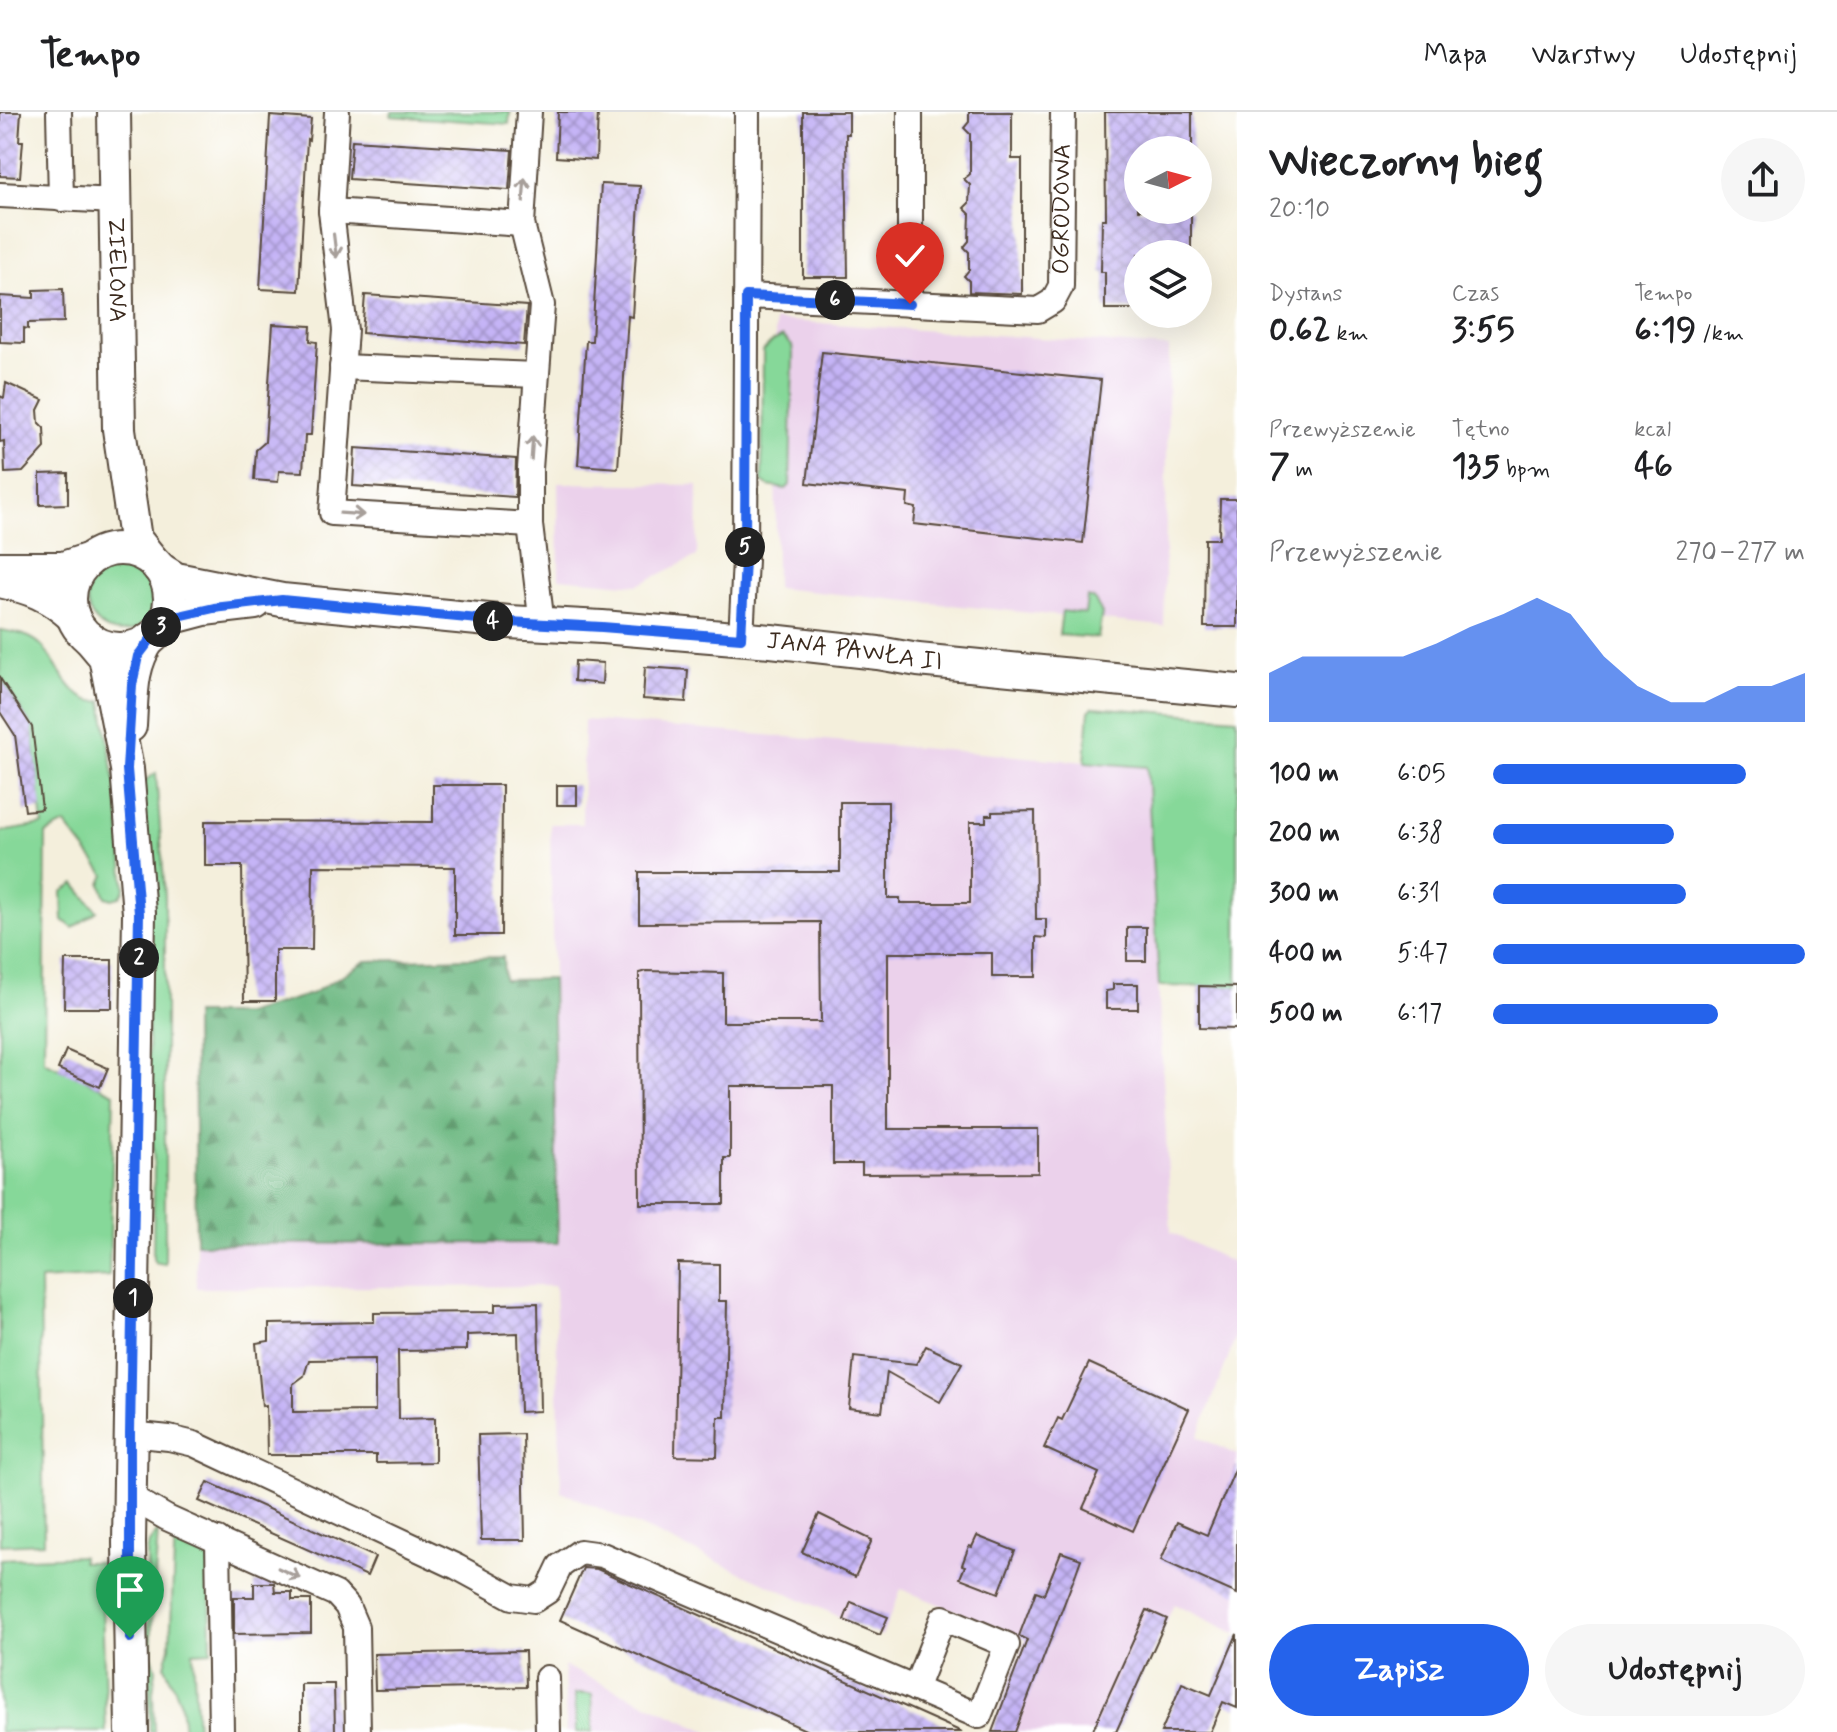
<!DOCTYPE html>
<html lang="pl">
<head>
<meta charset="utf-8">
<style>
	body { margin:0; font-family:Mynerve,sans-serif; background:#f6f6f6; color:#202124; height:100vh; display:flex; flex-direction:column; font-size:30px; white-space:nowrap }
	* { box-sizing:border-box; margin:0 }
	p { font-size:26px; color:#757577 }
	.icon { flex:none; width:44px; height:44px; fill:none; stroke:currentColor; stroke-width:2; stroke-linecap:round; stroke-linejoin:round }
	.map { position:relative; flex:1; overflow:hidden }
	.details { display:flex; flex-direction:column; background:#fff; width:600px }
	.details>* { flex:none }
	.needle { width:52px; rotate:84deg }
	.controls { position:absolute; left:1124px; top:24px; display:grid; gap:16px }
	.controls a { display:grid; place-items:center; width:88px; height:88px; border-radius:50%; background:#fff; box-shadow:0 8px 32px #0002; font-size:40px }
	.pin { position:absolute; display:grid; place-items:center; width:68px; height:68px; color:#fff; margin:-82px -34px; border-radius:50% 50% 50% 0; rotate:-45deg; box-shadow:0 0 8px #0007 }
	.pin .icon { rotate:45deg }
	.km { position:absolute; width:40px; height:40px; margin:-20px; border-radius:50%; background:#222; color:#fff; font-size:22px; line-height:40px; text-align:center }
	.round { display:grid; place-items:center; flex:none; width:84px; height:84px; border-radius:42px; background:#f6f6f6 }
	.overview { display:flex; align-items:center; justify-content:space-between; height:136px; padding:0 32px }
	h1 { font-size:44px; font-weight:700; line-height:60px }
	.metrics { display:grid; grid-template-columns:repeat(3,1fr); gap:12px; height:136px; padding:8px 32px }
	.metrics div { display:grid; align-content:center }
	.metrics b { font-size:34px; font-weight:700 }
	.metrics small { font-size:22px; font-weight:400 }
	.metrics p { font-size:22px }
	.chart { height:224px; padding:16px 32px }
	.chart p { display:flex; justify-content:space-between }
	.chart svg { width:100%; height:144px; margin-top:8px; fill:#2563eb; opacity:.7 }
	.primary-button { display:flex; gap:16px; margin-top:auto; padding:16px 32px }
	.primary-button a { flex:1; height:92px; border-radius:48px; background:#2563eb; color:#fff; font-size:32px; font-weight:700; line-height:92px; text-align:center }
	.primary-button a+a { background:#f6f6f6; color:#202124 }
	ul { padding:0 32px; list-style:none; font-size:26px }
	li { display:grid; grid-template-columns:128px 96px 1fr; align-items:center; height:60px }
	li i { height:20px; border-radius:10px; background:#2563eb }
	header { display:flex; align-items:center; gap:48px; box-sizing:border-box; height:112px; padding:0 40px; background:#fff; border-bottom:2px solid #e0e0e0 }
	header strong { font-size:38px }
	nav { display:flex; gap:44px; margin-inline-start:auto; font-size:28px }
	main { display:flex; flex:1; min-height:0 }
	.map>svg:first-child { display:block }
</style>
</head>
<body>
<header>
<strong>Tempo</strong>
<nav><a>Mapa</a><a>Warstwy</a><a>Udostępnij</a></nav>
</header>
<main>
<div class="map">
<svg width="1237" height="1620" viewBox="0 0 1237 1620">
	<defs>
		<pattern id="forest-firs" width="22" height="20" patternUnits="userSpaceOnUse" patternTransform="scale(2)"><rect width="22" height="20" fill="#6cb881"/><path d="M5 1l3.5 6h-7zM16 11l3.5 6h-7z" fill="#5a9669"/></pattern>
		<pattern id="building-cross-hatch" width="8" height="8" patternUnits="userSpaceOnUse" patternTransform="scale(2)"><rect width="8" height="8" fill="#c5b4f6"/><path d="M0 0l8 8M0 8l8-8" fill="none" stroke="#a193c7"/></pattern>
	</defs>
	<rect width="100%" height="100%" fill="#fff"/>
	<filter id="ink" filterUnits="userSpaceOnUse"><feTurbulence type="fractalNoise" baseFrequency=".0125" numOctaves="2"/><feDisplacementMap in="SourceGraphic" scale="16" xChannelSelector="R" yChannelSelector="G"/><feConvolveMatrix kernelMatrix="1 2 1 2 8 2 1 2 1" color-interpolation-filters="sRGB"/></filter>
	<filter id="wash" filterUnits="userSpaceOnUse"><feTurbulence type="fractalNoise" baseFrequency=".006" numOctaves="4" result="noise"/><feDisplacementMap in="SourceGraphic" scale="32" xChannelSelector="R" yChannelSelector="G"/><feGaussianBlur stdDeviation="1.8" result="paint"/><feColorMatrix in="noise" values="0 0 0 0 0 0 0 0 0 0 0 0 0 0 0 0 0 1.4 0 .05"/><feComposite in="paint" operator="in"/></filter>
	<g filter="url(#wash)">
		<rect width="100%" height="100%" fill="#f4efdc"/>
		<g fill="#ebd1eb">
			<path d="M775,208L1169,235L1164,514L776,476Z"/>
			<path d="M558,371L698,373L697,444L638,473L559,466Z"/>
			<path d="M584,608L1147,655L1171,1120L1237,1153V1222L1198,1325L1237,1343V1522L1174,1492L1116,1620H1017L995,1611L1026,1527L901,1477L882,1524L561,1379L555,1174L196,1176V1132L558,1130L550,712H582Z"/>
			<path d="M564,1554L710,1620H566Z"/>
		</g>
		<g fill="#86d899" stroke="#60815c" stroke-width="2">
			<path d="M392,0H510L509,12L391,4Z"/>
			<path d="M783,224L792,234L793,242L790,373L786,377L768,374L762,370L763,239L773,229Z"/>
			<circle cx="121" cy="486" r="34"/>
			<path d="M1087,485L1094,487L1102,501L1098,526L1059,523L1062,499L1085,502Z"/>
			<path d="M0,518C14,520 31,523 41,533C59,552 71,594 102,589L118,689L125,777L120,785L112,787L106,785L101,772L105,763L65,712L46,722L44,949L114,981L109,1164L40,1168L44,1431L0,1433V720L43,713L32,615L0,566Z"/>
			<path d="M1093,595L1237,606V875L1159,874L1147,655L1085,650L1089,599Z"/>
			<path d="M156,661L165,785V1152L155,1150L153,1147L154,1051L149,974L143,670Z"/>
			<path d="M75,772L97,799L73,816L63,808L62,780Z"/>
			<path d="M158,1419L152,1511V1543L156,1558L153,1580L154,1620H150L147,1440L149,1431Z"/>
			<path d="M175,1419L201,1431L210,1443L211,1539L193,1540L197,1620H184L181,1591L165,1554L170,1535Z"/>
			<path d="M82,1444V1450H99L101,1455L106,1620H0V1447Z"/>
			<path d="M575,1582H592L593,1620H576Z"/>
		</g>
		<path fill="url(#forest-firs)" stroke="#547150" stroke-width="2" d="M503,845L504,868L552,867L558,1131L196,1132L194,902H245L311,882L366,849Z"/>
		<g id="blocks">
			<g fill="url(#building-cross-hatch)" fill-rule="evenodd">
				<path d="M0,0H21L19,29H23L20,65L0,64Z"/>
				<path d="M558,0H598L596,48L556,45Z"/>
				<path d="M803,0H849V22H846L848,165H803Z"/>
				<path d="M969,0H1012V47H1022V182L969,180V169L964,164L969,158V140L964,135L969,129L970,102L964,96L969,91L970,73L964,67L970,62V22L964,16L969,10Z"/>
				<path d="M1105,0H1192V38H1138V98H1191V142H1138V197H1105V160H1101L1102,107H1106Z"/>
				<path d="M270,4L311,7L309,28L307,27L299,179L260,177Z"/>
				<path d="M352,28L512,38L509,78L349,67Z"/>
				<path d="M601,72L640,74L632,205L628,204L618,356L578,353L586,229H592Z"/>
				<path d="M63,177L64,210L28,211V217L24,216V231L0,230V184L34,186V178Z"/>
				<path d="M365,183L527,194L524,233L362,221Z"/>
				<path d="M273,212L311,214L310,229L317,230L311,323H305L303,360L279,359L278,370L254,368L256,338L265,330Z"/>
				<path d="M822,240L1101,268L1083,431L914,412L916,396L907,394L908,382L807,371Z"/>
				<path d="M6,271L43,288L38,298L39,311L44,316L45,336L23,360L5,361L4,329L0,330V284L4,286Z"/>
				<path d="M355,336L516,347L515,385L353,374Z"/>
				<path d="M68,361V392L40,393V362Z"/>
				<path d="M1220,387H1237V515H1204L1205,427H1219Z"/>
				<path d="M575,549L603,551L602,572L574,569Z"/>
				<path d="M645,555L688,558L686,590L643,587Z"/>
				<path d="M0,566L32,615L42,697L25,699L15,623L0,600Z"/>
				<path d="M433,673H502L501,823H455V755L313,754L312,838H275V889H244L242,754H205V709L433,710Z"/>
				<rect x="557" y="673" width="20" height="20"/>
				<path d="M840,690H888V786H900V791H970V710H986V703H992V700L1035,699L1036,807H1046V826L1036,825V865H992V841H888V1017H1038V1061L862,1062V1052H833V974H730V1046H724V1092H640L639,861L646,859L723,861V910H821L820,810L639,811V760H840Z"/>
				<rect x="1127" y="815" width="19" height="34"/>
				<path d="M65,848H112V896H64Z"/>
				<path d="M1113,872H1138V897H1106V879L1113,878Z"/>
				<path d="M1199,874L1237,875V917L1199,916Z"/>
				<path d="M66,938L108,956L100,975L58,957Z"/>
				<path d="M678,1151L719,1152V1189H727L725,1305H718L717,1345L675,1344Z"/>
				<path d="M538,1191L540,1299L520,1300L518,1221L467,1223V1238L398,1239L399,1307L435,1306V1350L376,1351V1343H267L266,1293L262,1294L256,1231L269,1229V1212L374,1210V1201L495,1200V1192ZM375,1247V1299L293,1300V1272L304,1264L309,1248Z"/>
				<path d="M926,1234L962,1251L940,1290L887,1260L882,1300L849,1296L854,1245L916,1252Z"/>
				<path d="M1089,1251L1189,1297L1133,1419L1083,1396L1099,1361L1044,1336L1058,1306L1062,1308Z"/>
				<path d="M523,1322L525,1428H481L478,1323Z"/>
				<path d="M1237,1353V1482L1161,1448L1177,1410L1207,1423Z"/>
				<path d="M208,1370L375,1445L367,1464L199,1389Z"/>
				<path d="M819,1402L872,1428L855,1465L802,1440Z"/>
				<path d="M977,1424L1015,1439L999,1481L960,1466L965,1454L962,1453L969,1434L972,1435Z"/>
				<path d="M1061,1440L1081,1447L1076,1461L1015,1620H992L1027,1528L1019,1524L1036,1479L1044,1482Z"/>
				<path d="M583,1456L597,1457L962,1620H810L560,1508Z"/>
				<path d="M254,1471H274L275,1480H292V1488H311V1521L234,1522V1485H254Z"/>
				<path d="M851,1490L888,1505L880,1523L844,1508Z"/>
				<path d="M1147,1498L1167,1507L1116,1620H1092Z"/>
				<path d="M1237,1522V1596L1223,1590L1210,1620H1161L1182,1571L1211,1583Z"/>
				<path d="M525,1539L526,1575L375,1578L374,1542Z"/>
				<path d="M301,1572H334L335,1620H301Z"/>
			</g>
		</g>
	</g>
	<g filter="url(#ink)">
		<use href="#blocks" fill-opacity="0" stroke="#57483a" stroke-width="2"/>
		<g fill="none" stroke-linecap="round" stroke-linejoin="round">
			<defs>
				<g id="minor">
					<path d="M59,0L61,87"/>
					<path d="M337,0L331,99L345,218L332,401L530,413"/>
					<path d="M529,0L522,112L542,193L530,357V413L542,513"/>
					<path d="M910,0V192"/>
					<path d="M0,83L115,89"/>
					<path d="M331,99L522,112"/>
					<path id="s1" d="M746,184L1038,198L1053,189L1061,174L1063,0"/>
					<path d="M342,255L536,263"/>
					<path d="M741,526L745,448L747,0"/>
					<path d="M130,1322L169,1326L194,1332L457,1455L512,1485L534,1488L548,1479L560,1454L580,1440L602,1443L979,1604L1007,1533L943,1506L915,1577"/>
					<path d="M129,1384L167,1406L336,1482L347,1494L356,1515L358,1620"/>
					<path d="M218,1428L221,1620"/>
					<path d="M547,1566L548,1620"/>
				</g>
				<g id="tertiary">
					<path id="s2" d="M114,0L119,317L135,427L151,447"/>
					<circle cx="120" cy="487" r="50"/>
					<path d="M0,456H63L87,448"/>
					<path id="s3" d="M160,457L176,467L282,488L509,510L602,515L771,529L878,541L918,548L1237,579"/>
					<path d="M0,469C32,476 48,482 73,504"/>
					<path d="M166,507L204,497L255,491"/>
					<path d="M89,526L105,545L127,657L139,801L129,1431L132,1620"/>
					<path d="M130,614C132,582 130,555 149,527"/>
				</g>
			</defs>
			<use href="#minor" stroke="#57483a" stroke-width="28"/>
			<use href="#tertiary" stroke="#57483a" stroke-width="36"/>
			<use href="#minor" stroke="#fff" stroke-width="24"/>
			<use href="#tertiary" stroke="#fff" stroke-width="32"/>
		</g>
		<defs><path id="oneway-shaft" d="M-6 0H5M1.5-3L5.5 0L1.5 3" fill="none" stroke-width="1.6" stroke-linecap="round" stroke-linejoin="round" transform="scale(2)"/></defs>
		<g stroke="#a79f9a">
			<use href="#oneway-shaft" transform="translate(524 78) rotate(-86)"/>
			<use href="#oneway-shaft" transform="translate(335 134) rotate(83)"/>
			<use href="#oneway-shaft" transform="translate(532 336) rotate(-86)"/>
			<use href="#oneway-shaft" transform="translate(352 402) rotate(4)"/>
			<use href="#oneway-shaft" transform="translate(289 1461) rotate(25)"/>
		</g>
	</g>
	<g fill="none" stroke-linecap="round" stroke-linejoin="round" filter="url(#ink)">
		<defs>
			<path id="route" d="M130,1526V1322L139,801L127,657L132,573L138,544L166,507L214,496L282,488L509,510L602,515L741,526L745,448L746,184L910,192"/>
		</defs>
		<use href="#route" stroke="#fff" stroke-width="16"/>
		<use href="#route" stroke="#2563eb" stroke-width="10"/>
	</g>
	<g text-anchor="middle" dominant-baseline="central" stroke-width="7" stroke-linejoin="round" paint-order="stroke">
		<g font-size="24" fill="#3b2a1e" stroke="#fff">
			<text stroke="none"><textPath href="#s1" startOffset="404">OGRODOWA</textPath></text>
			<text stroke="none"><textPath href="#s2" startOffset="158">ZIELONA</textPath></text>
			<text stroke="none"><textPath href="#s3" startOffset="702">JANA PAWŁA II</textPath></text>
		</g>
	</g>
</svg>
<div class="controls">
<a><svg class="needle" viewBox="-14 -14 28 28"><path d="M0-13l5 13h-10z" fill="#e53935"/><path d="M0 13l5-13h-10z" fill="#757577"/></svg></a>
<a><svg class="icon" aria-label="layers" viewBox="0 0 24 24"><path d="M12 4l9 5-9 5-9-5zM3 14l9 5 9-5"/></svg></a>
</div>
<div class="pin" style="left:130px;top:1526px;background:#1e9e55"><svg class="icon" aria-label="arrive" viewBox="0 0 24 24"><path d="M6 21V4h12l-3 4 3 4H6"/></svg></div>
<div class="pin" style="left:910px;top:192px;background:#d93025"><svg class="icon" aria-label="check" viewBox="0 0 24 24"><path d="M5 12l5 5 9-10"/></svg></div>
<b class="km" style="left:133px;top:1186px">1</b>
<b class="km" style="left:139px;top:846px">2</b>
<b class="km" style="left:161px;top:515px">3</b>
<b class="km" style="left:493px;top:509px">4</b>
<b class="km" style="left:745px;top:435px">5</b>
<b class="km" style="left:835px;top:188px">6</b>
</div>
<section class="details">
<div class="overview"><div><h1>Wieczorny bieg</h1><p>20:10</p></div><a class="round"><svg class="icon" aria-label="share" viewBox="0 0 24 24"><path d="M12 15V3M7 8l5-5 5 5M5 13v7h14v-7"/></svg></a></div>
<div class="metrics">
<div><p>Dystans</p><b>0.62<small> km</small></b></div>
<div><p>Czas</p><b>3:55</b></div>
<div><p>Tempo</p><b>6:19<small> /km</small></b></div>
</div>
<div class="metrics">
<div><p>Przewyższenie</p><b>7<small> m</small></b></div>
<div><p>Tętno</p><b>135<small> bpm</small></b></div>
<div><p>kcal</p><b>46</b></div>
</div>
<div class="chart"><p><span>Przewyższenie</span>270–277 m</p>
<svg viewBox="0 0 160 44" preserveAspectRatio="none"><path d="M0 44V29L10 24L20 24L30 24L40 24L50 20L60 15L70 11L80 6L90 11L100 24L110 33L120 38L130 38L140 33L150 33L160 29V44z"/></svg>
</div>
<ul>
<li><b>100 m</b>6:05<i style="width:81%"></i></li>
<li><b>200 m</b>6:38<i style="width:58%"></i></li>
<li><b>300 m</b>6:31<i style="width:62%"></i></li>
<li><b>400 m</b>5:47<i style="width:100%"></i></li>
<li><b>500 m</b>6:17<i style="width:72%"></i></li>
</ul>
<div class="primary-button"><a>Zapisz</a><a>Udostępnij</a></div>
</section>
</main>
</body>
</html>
